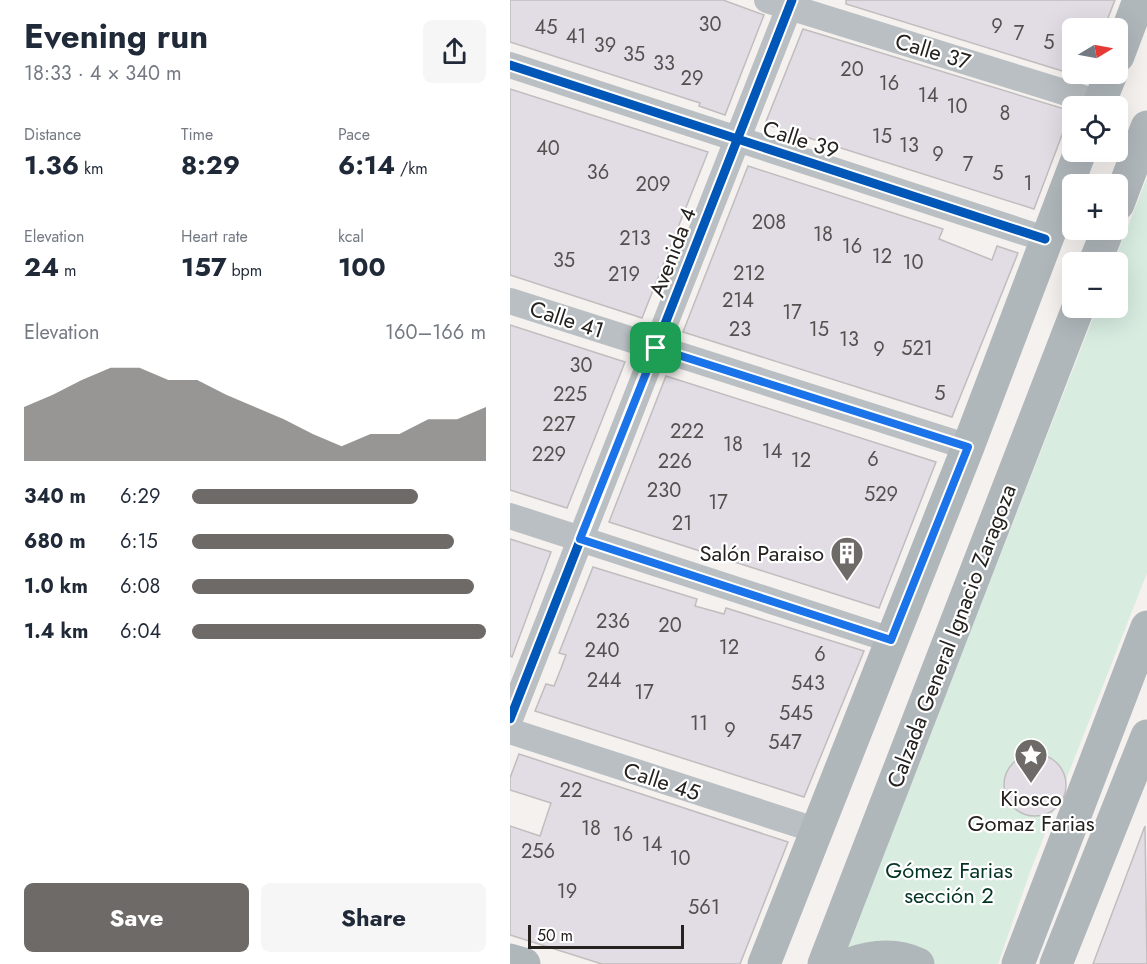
<!DOCTYPE html>
<html lang="en">
<head>
<meta charset="utf-8">
<style>
	body { margin:0; font-family:Jost,sans-serif; background:#f6f6f7; color:#1f2937; height:100vh; display:flex; flex-direction:column; font-size:22px; white-space:nowrap }
	* { box-sizing:border-box; margin:0 }
	p { font-size:20px; color:#747a83 }
	.icon { flex:none; width:33px; height:33px; fill:none; stroke:currentColor; stroke-width:2; stroke-linecap:round; stroke-linejoin:round }
	.map { position:relative; flex:1; overflow:hidden }
	.side { display:flex; flex-direction:column; background:#fff; width:510px }
	.side>* { flex:none }
	.needle { width:39px; rotate:80deg }
	.tools { position:absolute; left:552px; top:18px; display:grid; gap:12px }
	.tools a { display:grid; place-items:center; width:66px; height:66px; border-radius:9px; background:#fff; box-shadow:0 6px 24px #0002; font-size:30px }
	.scale { position:absolute; left:18px; bottom:15px; width:156px; box-sizing:border-box; padding-left:6px; border:3px solid #24211f; border-top:0; font-size:16px; line-height:21px; white-space:nowrap; color:#24211f; -webkit-text-stroke:4px #fff; paint-order:stroke }
	.pin { position:absolute; display:grid; place-items:center; width:51px; height:51px; color:#fff; margin:-26px; border-radius:12px; box-shadow:0 3px 9px #0006 }
	.round { display:grid; place-items:center; flex:none; width:63px; height:63px; border-radius:9px; background:#f6f6f7 }
	.summary { display:flex; align-items:center; justify-content:space-between; height:102px; padding:0 24px }
	h1 { font-size:33px; font-weight:700; line-height:45px }
	.metrics { display:grid; grid-template-columns:repeat(3,1fr); gap:9px; height:102px; padding:6px 24px }
	.metrics div { display:grid; align-content:center }
	.metrics b { font-size:26px; font-weight:700 }
	.metrics small { font-size:16px; font-weight:400 }
	.metrics p { font-size:16px }
	.chart { height:168px; padding:12px 24px }
	.chart p { display:flex; justify-content:space-between }
	.chart svg { width:100%; height:108px; margin-top:6px; fill:#6d6a67; opacity:.7 }
	.action { display:flex; gap:12px; margin-top:auto; padding:12px 24px }
	.action a { flex:1; height:69px; border-radius:9px; background:#6d6a67; color:#fff; font-size:24px; font-weight:700; line-height:69px; text-align:center }
	.action a+a { background:#f6f6f7; color:#1f2937 }
	ul { padding:0 24px; list-style:none; font-size:20px }
	li { display:grid; grid-template-columns:96px 72px 1fr; align-items:center; height:45px }
	li i { height:15px; border-radius:8px; background:#6d6a67 }
	main { display:flex; flex:1; min-height:0 }
	.map>svg:first-child { display:block }
</style>
</head>
<body>
<main>
<section class="side">
<div class="summary"><div><h1>Evening run</h1><p>18:33 · 4 × 340 m</p></div><a class="round"><svg class="icon" aria-label="share" viewBox="0 0 24 24"><path d="M12 15V3M7 8l5-5 5 5M5 13v7h14v-7"/></svg></a></div>
<div class="metrics">
<div><p>Distance</p><b>1.36<small> km</small></b></div>
<div><p>Time</p><b>8:29</b></div>
<div><p>Pace</p><b>6:14<small> /km</small></b></div>
</div>
<div class="metrics">
<div><p>Elevation</p><b>24<small> m</small></b></div>
<div><p>Heart rate</p><b>157<small> bpm</small></b></div>
<div><p>kcal</p><b>100</b></div>
</div>
<div class="chart"><p><span>Elevation</span>160–166 m</p>
<svg viewBox="0 0 160 44" preserveAspectRatio="none"><path d="M0 44V22L10 17L20 11L30 6L40 6L50 11L60 11L70 17L80 22L90 27L100 33L110 38L120 33L130 33L140 27L150 27L160 22V44z"/></svg>
</div>
<ul>
<li><b>340 m</b>6:29<i style="width:77%"></i></li>
<li><b>680 m</b>6:15<i style="width:89%"></i></li>
<li><b>1.0 km</b>6:08<i style="width:96%"></i></li>
<li><b>1.4 km</b>6:04<i style="width:100%"></i></li>
</ul>
<div class="action"><a>Save</a><a>Share</a></div>
</section>
<div class="map">
<svg width="637" height="964" viewBox="0 0 637 964">
	<rect width="100%" height="100%" fill="#f5f1ee"/>
	<path fill="#d8ece0" d="M637,178V573L520,872L488,964H330L587,308H608V262H604Z"/>
	<g fill="#e2dde5" stroke="#c0bdbe" stroke-width="1.5">
		<path d="M0,0H213L254,15L215,115L189,106L190,103L0,42Z"/>
		<path d="M336,0H605L594,28H562V74L336,4Z"/>
		<path d="M293,29L561,111L524,209L255,124Z"/>
		<path d="M0,89L198,152L132,318L0,275Z"/>
		<path d="M238,166L433,229L429,239L482,260L487,246L508,253L442,417L173,332Z"/>
		<path d="M0,325L115,362L57,508L0,490Z"/>
		<path d="M156,376L426,462L369,608L99,522Z"/>
		<path d="M0,539L41,552L2,657L0,656Z"/>
		<path d="M83,567L187,599L185,606L214,614L216,608L354,651L294,797L25,711L36,684L44,686L50,671L56,655L49,653Z"/>
		<path d="M9,754L278,842L230,964H92L0,935V826L30,836L41,803L0,790V778Z"/>
		<circle cx="525" cy="785" r="31"/>
		<path d="M635,826L637,964H583Z"/>
	</g>
	<g fill="none" stroke-linecap="round" stroke-linejoin="round">
		<g stroke="#b9bfc2" stroke-width="26">
			<path d="M257,0L589,103"/>
			<path d="M0,65L535,239"/>
			<path d="M0,301L458,447"/>
			<path d="M0,516L381,640"/>
			<path d="M0,719L282,0"/>
			<path d="M0,731L305,830"/>
		</g>
		<g stroke="#b0b7bb" stroke-width="33">
			<path d="M608,56L629,0"/>
			<path d="M588,106L601,74"/>
			<path d="M608,204L637,127"/>
			<path d="M585,262L598,230"/>
			<path d="M0,960L14,964"/>
			<path d="M254,964L458,447L570,152"/>
			<path d="M314,964L568,308"/>
			<path d="M340,964C362,956 386,954 408,964"/>
			<path d="M508,964L637,627"/>
			<path d="M546,964L637,736"/>
		</g>
		<defs>
			<g id="cycleway">
				<path d="M0,65L535,239"/>
				<path d="M0,719L282,0"/>
			</g>
		</defs>
		<use href="#cycleway" stroke="#fff" stroke-width="13"/>
		<use href="#cycleway" stroke="#0057b8" stroke-width="9"/>
	</g>
	<g fill="none" stroke-linecap="round" stroke-linejoin="round">
		<defs>
			<path id="route" d="M146,348L458,447L381,640L70,539Z"/>
		</defs>
		<use href="#route" stroke="#fff" stroke-width="12"/>
		<use href="#route" stroke="#1a73e8" stroke-width="8"/>
	</g>
	<defs>
		<symbol id="building-pin" viewBox="-11 -11 22 30"><path d="M0 17L-7.5 6A9.5 9.5 0 1 1 7.5 6Z" fill="#6d6a67" stroke="#fff"/><path d="M-4-6H4V6H1V3H-1V6H-4ZM-2.5-4.3h1.7v1.8h-1.7ZM.8-4.3h1.7v1.8H.8ZM-2.5-1h1.7V.8h-1.7ZM.8-1h1.7V.8H.8Z" fill="#fff"/></symbol>
		<symbol id="sight-pin" viewBox="-11 -11 22 30"><path d="M0 17L-7.5 6A9.5 9.5 0 1 1 7.5 6Z" fill="#6d6a67" stroke="#fff"/><path d="M0-6L1.8-2.2L6-1.7L2.9 1.2L3.7 5.4L0 3.3L-3.7 5.4L-2.9 1.2L-6-1.7L-1.8-2.2Z" fill="#fff"/></symbol>
	</defs>
	<g fill-rule="evenodd">
		<use href="#building-pin" x="318" y="534" width="38" height="52"/>
		<use href="#sight-pin" x="502" y="736" width="38" height="52"/>
	</g>
	<g text-anchor="middle" dominant-baseline="central" stroke-width="4.5" stroke-linejoin="round" paint-order="stroke">
		<g font-size="20" fill="#545050">
			<text x="200" y="24">30</text>
			<text x="487" y="26">9</text>
			<text x="36" y="27">45</text>
			<text x="509" y="33">7</text>
			<text x="66" y="36">41</text>
			<text x="539" y="42">5</text>
			<text x="95" y="45">39</text>
			<text x="124" y="54">35</text>
			<text x="154" y="63">33</text>
			<text x="342" y="69">20</text>
			<text x="182" y="78">29</text>
			<text x="379" y="83">16</text>
			<text x="418" y="95">14</text>
			<text x="447" y="106">10</text>
			<text x="495" y="113">8</text>
			<text x="372" y="136">15</text>
			<text x="399" y="145">13</text>
			<text x="38" y="148">40</text>
			<text x="428" y="154">9</text>
			<text x="458" y="164">7</text>
			<text x="88" y="172">36</text>
			<text x="488" y="173">5</text>
			<text x="518" y="183">1</text>
			<text x="143" y="184">209</text>
			<text x="259" y="222">208</text>
			<text x="313" y="234">18</text>
			<text x="125" y="238">213</text>
			<text x="342" y="246">16</text>
			<text x="372" y="256">12</text>
			<text x="54" y="260">35</text>
			<text x="403" y="262">10</text>
			<text x="239" y="273">212</text>
			<text x="114" y="274">219</text>
			<text x="228" y="300">214</text>
			<text x="282" y="312">17</text>
			<text x="230" y="329">23</text>
			<text x="309" y="329">15</text>
			<text x="339" y="339">13</text>
			<text x="407" y="348">521</text>
			<text x="369" y="349">9</text>
			<text x="71" y="365">30</text>
			<text x="430" y="393">5</text>
			<text x="60" y="394">225</text>
			<text x="49" y="424">227</text>
			<text x="177" y="431">222</text>
			<text x="223" y="444">18</text>
			<text x="262" y="451">14</text>
			<text x="39" y="454">229</text>
			<text x="363" y="459">6</text>
			<text x="291" y="460">12</text>
			<text x="165" y="461">226</text>
			<text x="154" y="490">230</text>
			<text x="371" y="494">529</text>
			<text x="208" y="502">17</text>
			<text x="172" y="523">21</text>
			<text x="103" y="621">236</text>
			<text x="160" y="625">20</text>
			<text x="219" y="647">12</text>
			<text x="92" y="650">240</text>
			<text x="310" y="654">6</text>
			<text x="94" y="680">244</text>
			<text x="298" y="683">543</text>
			<text x="134" y="692">17</text>
			<text x="286" y="713">545</text>
			<text x="189" y="723">11</text>
			<text x="220" y="730">9</text>
			<text x="275" y="742">547</text>
			<text x="61" y="790">22</text>
			<text x="81" y="828">18</text>
			<text x="113" y="834">16</text>
			<text x="142" y="844">14</text>
			<text x="28" y="851">256</text>
			<text x="170" y="858">10</text>
			<text x="57" y="891">19</text>
			<text x="194" y="907">561</text>
		</g>
		<g font-size="22" fill="#24211f" stroke="#fff">
			<text transform="translate(423 51) rotate(17)">Calle 37</text>
			<text transform="translate(291 139) rotate(18)">Calle 39</text>
			<text transform="translate(162 252) rotate(-69)">Avenida 4</text>
			<text transform="translate(57 319) rotate(18)">Calle 41</text>
			<text transform="translate(441 636) rotate(-69)">Calzada General Ignacio Zaragoza</text>
			<text transform="translate(152 781) rotate(18)">Calle 45</text>
		</g>
		<g font-size="22" fill="#24211f" stroke="#fff" text-anchor="end">
			<text x="314" y="553">Salón Paraiso</text>
			<text x="521" y="798" text-anchor="middle">Kiosco<tspan x="521" dy="25">Gomaz Farias</tspan></text>
		</g>
		<g font-size="22" fill="#023423" stroke="#fff">
			<text x="439" y="870">Gómez Farias<tspan x="439" dy="25">sección 2</tspan></text>
		</g>
	</g>
</svg>
<div class="tools">
<a><svg class="needle" viewBox="-14 -14 28 28"><path d="M0-13l5 13h-10z" fill="#e53935"/><path d="M0 13l5-13h-10z" fill="#747a83"/></svg></a>
<a><svg class="icon" aria-label="locate" viewBox="0 0 24 24"><circle cx="12" cy="12" r="6"/><path d="M12 2v4M12 18v4M2 12h4M18 12h4"/></svg></a>
<a>+</a>
<a>−</a>
</div>
<div class="scale">50 m</div>
<div class="pin" style="left:146px;top:348px;background:#1e9e55"><svg class="icon" aria-label="arrive" viewBox="0 0 24 24"><path d="M6 21V4h12l-3 4 3 4H6"/></svg></div>
</div>
</main>
</body>
</html>
